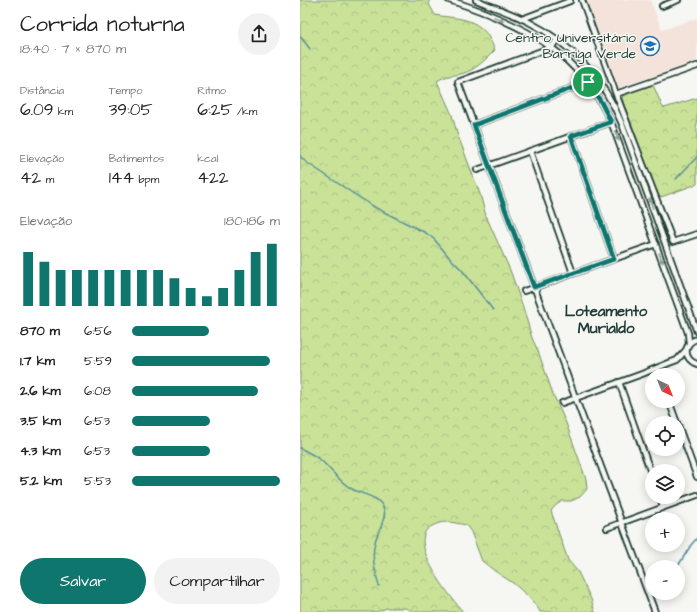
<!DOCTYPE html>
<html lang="pt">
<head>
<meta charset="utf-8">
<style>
	body { margin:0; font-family:"Architects Daughter",sans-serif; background:#f2f2f2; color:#222; height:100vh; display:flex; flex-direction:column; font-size:15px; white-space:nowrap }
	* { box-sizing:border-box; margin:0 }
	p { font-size:13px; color:#767676 }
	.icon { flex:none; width:22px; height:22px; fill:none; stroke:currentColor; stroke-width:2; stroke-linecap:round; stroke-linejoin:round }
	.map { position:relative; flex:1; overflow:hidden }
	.sheet { display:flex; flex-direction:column; background:#fff; width:300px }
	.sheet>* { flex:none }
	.needle { width:26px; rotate:137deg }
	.controls { position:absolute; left:345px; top:368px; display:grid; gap:8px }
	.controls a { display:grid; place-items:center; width:40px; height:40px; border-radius:50%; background:#fff; box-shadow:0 2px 10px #0003; font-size:20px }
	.pin { position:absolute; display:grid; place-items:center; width:34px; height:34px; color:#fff; margin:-17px; border:2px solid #fff; border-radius:50%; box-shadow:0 1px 4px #0007 }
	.round { display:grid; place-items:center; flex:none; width:42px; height:42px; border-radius:21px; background:#f2f2f2 }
	.head { display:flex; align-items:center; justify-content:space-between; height:68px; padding:0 20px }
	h1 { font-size:22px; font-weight:600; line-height:30px }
	.metrics { display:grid; grid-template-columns:repeat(3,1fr); gap:6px; height:68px; padding:4px 20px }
	.metrics div { display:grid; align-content:center }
	.metrics b { font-size:17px; font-weight:600 }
	.metrics small { font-size:11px; font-weight:400 }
	.metrics p { font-size:11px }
	.chart { height:112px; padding:8px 20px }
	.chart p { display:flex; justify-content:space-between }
	.chart svg { width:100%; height:72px; margin-top:4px; stroke:#0f766e; stroke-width:6 }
	.button { display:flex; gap:8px; margin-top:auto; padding:8px 20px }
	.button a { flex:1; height:46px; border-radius:24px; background:#0f766e; color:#fff; font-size:16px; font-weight:600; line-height:46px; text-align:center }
	.button a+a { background:#f2f2f2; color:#222 }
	ul { padding:0 20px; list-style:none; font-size:13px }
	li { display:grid; grid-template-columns:64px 48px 1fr; align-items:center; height:30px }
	li i { height:10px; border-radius:5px; background:#0f766e }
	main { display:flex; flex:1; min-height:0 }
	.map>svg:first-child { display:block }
</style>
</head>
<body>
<main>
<section class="sheet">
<div class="head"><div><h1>Corrida noturna</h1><p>18:40 · 7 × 870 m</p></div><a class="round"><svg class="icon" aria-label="share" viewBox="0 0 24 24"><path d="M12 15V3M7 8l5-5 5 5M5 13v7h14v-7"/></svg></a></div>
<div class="metrics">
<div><p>Distância</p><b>6.09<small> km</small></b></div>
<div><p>Tempo</p><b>39:05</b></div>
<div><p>Ritmo</p><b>6:25<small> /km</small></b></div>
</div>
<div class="metrics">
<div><p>Elevação</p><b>42<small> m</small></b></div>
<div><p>Batimentos</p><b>144<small> bpm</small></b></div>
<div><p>kcal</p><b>422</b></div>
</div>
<div class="chart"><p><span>Elevação</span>180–186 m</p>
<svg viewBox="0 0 160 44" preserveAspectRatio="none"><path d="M5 44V11M15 44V17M25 44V22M35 44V22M45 44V22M55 44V22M65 44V22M75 44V22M85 44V22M95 44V27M105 44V33M115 44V38M125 44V33M135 44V22M145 44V11M155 44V6"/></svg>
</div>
<ul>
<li><b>870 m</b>6:56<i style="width:52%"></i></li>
<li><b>1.7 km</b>5:59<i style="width:93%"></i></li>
<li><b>2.6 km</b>6:08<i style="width:85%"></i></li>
<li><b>3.5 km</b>6:53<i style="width:53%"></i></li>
<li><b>4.3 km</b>6:53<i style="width:53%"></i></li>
<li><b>5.2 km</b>5:53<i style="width:100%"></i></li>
</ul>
<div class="button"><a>Salvar</a><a>Compartilhar</a></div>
</section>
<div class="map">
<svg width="397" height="612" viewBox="0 0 397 612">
	<defs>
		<pattern id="forest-crowns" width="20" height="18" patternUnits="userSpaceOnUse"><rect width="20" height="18" fill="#c9e298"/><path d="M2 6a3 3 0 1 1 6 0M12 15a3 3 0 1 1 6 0" fill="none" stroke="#acc384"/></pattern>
	</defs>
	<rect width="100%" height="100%" fill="#f6f6f2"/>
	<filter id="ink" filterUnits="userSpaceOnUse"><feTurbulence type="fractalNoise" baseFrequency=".025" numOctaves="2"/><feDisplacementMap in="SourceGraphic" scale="8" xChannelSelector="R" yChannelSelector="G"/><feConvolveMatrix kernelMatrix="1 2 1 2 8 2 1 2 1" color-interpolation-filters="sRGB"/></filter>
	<g filter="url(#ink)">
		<path fill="#f4e3db" d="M291,0H350L362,30L397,18V61L319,88L287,2Z"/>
		<g fill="url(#forest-crowns)" stroke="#749066">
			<path d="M0,0H129V4L135,15C150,18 169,17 181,28C188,33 191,42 195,50C185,60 176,70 161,74C151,76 147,75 137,81L152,115L157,133L180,194L186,216L210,270L223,307L232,338L238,351L253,394L266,423L286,479L287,489L280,497L271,501H262L255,506L251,511L268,560L278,572L291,599L295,612H240L238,608L227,595L213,583L196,572L182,561L171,532L166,525C160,524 153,522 147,522C140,522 136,524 130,527C106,543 152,598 163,612H115L105,608H87L76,612H0Z"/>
			<path d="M352,85L354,87L362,106L364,108L397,98V124L396,127L397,129V184L361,197L358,196L322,98L324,95Z"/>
		</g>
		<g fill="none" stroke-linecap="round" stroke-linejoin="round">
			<g stroke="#569098" stroke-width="1.5">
				<path d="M0,36L10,49"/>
				<path d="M0,156L6,162L54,194L76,208L126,233L134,239L149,257L162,270L193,310"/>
				<path d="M376,179L397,157"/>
				<path d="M0,448C8,452 16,456 23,462C32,471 41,483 52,489C62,495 81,496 84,510C87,519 77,533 75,542C71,557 75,571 79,586"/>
				<path d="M378,566L391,545L397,538"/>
			</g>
			<defs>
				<g id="minor">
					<path d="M149,0C221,23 283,53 313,127L388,333L389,343"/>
					<path d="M176,0C193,7 211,13 227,21C271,43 304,79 322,124L397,332"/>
					<path d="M282,0L316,94L373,242L397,234"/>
					<path d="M362,6L378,0"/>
					<path d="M222,19L270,1"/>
					<path d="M257,39L252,47L158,82L355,612"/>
					<path d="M316,94L397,66"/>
					<path d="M174,125L288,82"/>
					<path d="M271,136L314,259"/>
					<path d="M230,151L273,273"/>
					<path d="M177,170L311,122"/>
					<path d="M224,291L356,244"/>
					<path d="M397,339C383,343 383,359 397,364"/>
					<path d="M357,368L360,375"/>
					<path d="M319,382L352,476"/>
					<path d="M369,401L377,423"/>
					<path d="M262,403L342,374L369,363L377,360L387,349"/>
					<path d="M378,425L397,477"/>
					<path d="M360,497L363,507"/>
					<path d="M307,528L397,495"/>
				</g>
			</defs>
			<use href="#minor" stroke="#1f3d34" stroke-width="8"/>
			<use href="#minor" stroke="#f6f6f2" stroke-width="4.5"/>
		</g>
		<defs><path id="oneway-solid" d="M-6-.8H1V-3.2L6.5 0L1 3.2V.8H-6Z"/></defs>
		<g fill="#8a9a93">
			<use href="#oneway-solid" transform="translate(199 19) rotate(22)"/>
			<use href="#oneway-solid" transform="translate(317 136) rotate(70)"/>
			<use href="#oneway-solid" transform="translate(351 203) rotate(-110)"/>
			<use href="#oneway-solid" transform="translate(361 258) rotate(70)"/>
		</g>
	</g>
	<g fill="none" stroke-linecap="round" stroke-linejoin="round" filter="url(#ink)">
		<defs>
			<path id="route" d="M288,82L301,102L311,122L271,136L314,259L234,287L174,125Z"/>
		</defs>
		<use href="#route" stroke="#fff" stroke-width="8"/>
		<use href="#route" stroke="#0f766e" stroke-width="5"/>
	</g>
	<defs>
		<symbol id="university-ring" viewBox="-11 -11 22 22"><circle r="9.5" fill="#f6f6f2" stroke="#1f6fb2" stroke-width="1.5"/><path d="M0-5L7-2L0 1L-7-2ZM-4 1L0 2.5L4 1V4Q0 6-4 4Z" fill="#1f6fb2"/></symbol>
	</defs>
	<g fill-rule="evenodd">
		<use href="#university-ring" x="339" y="35" width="22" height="22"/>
	</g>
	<g text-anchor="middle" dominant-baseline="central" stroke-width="3" stroke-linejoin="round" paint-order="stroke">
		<g font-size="14" fill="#1f3d34" stroke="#f6f6f2" text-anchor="end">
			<text x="336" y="38">Centro Universitário<tspan x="336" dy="16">Barriga Verde</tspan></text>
		</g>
		<g font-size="15" font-weight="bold" fill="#1f3d34" stroke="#f6f6f2">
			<text x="306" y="311">Loteamento<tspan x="306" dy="17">Murialdo</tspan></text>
		</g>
	</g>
</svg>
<div class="controls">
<a><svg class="needle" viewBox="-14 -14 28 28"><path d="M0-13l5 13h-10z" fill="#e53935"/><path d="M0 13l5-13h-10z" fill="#767676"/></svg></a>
<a><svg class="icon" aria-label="locate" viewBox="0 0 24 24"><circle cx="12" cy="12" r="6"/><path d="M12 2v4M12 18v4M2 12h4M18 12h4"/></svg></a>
<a><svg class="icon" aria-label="layers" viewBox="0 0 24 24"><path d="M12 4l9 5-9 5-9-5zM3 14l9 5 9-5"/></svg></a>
<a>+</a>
<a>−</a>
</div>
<div class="pin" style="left:288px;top:82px;background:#1e9e55"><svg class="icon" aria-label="arrive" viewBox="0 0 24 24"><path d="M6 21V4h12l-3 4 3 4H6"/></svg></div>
</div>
</main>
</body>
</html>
